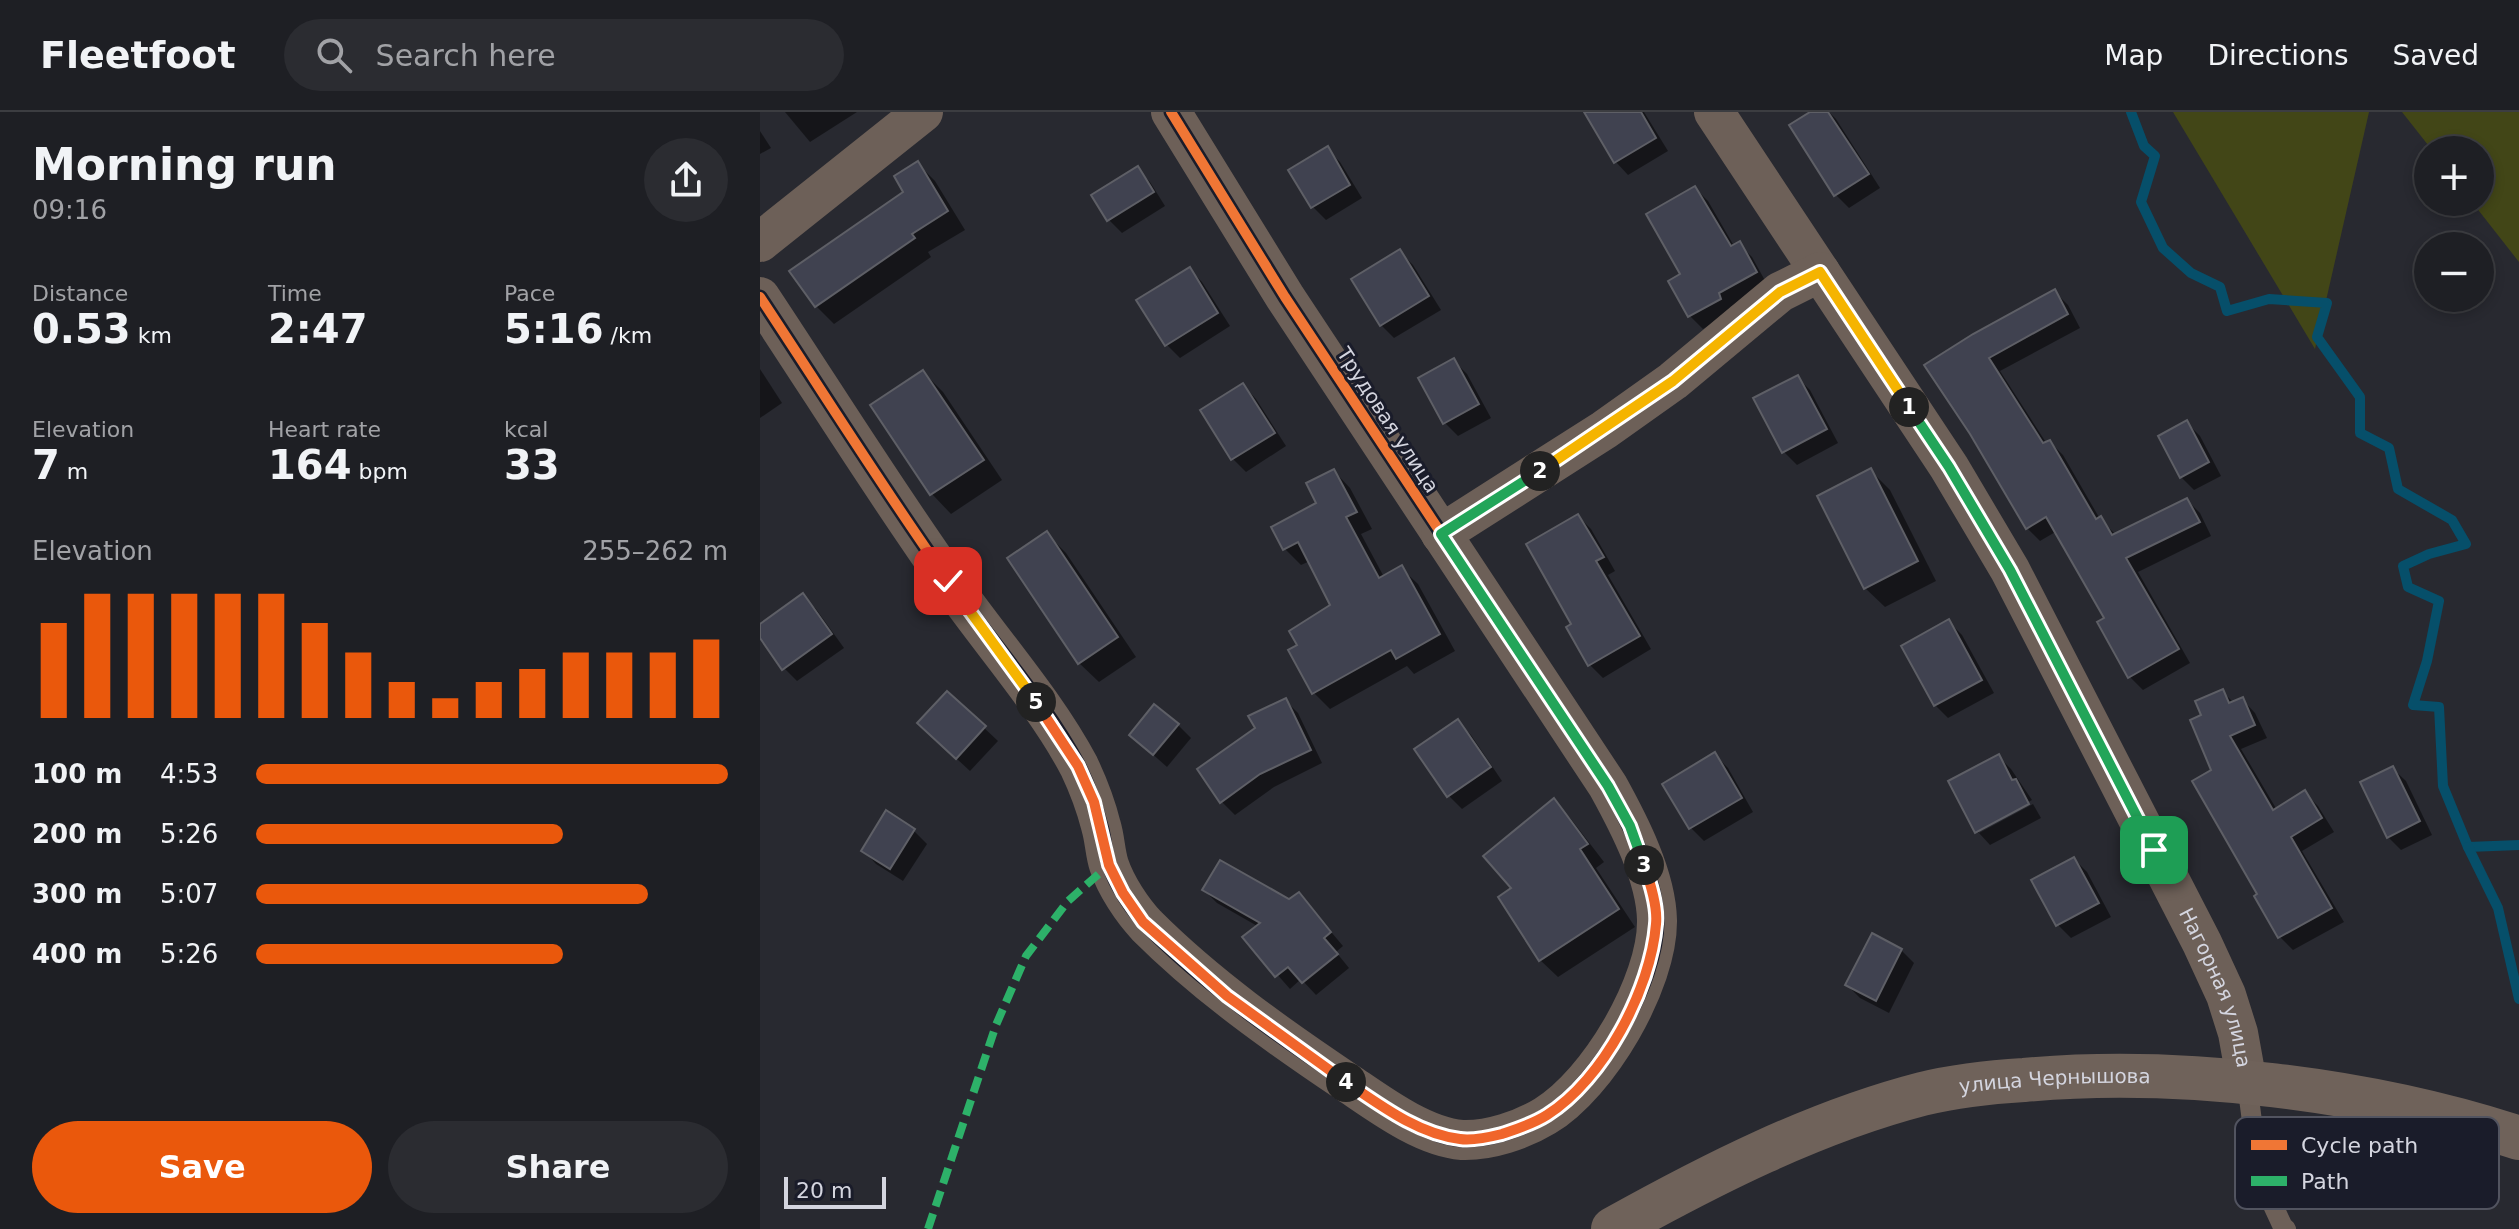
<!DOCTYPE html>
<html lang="en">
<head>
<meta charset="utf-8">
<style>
	body { margin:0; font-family:"DejaVu Sans",sans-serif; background:#2b2c31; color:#f1f3f6; height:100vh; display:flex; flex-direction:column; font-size:30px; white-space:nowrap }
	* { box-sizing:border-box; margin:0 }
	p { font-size:26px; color:#a1a2a6 }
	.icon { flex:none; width:44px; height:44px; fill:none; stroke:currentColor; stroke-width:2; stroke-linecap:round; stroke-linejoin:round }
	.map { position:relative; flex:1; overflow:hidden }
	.details { display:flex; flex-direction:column; background:#1e1f24; width:760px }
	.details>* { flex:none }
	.fabs { position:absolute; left:1654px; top:24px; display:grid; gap:16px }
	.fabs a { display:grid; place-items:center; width:80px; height:80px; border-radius:50%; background:#1e1f24; box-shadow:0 4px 12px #0003,0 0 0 2px #3c3d41; font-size:40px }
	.scale { position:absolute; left:24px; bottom:20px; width:102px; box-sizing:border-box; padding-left:8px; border:4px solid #d4d5df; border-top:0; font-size:22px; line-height:28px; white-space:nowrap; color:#d4d5df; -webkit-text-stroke:6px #1a1c2a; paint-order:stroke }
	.pin { position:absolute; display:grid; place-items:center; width:68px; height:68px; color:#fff; margin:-34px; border-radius:16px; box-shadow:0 4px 12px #0006 }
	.km { position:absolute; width:40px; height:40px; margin:-20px; border-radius:50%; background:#222; color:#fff; font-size:22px; line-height:40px; text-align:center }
	.round { display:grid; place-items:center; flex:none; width:84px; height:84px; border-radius:42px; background:#2b2c31 }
	.headline { display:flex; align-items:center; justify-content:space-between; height:136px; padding:0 32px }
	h1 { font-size:44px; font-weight:700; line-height:60px }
	.stats { display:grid; grid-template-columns:repeat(3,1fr); gap:12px; height:136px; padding:8px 32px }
	.stats div { display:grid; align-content:center }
	.stats b { font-size:40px; font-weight:700 }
	.stats small { font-size:22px; font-weight:400 }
	.stats p { font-size:22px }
	.chart { height:224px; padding:16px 32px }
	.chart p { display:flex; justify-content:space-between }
	.chart svg { width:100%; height:144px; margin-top:8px; stroke:#ea580c; stroke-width:6 }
	.button { display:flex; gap:16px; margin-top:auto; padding:16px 32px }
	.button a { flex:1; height:92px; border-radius:48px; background:#ea580c; color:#fff; font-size:32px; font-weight:700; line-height:92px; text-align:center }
	.button a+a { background:#2b2c31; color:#f1f3f6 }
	ul { padding:0 32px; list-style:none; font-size:26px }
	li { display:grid; grid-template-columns:128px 96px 1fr; align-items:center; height:60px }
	li i { height:20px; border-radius:10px; background:#ea580c }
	header { display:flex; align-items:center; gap:48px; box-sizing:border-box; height:112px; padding:0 40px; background:#1e1f24; border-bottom:2px solid #3c3d41 }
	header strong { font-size:38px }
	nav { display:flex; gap:44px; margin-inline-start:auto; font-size:28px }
	.search { width:560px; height:72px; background:#2b2c31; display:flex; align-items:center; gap:20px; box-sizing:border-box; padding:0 28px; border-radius:44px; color:#a1a2a6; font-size:30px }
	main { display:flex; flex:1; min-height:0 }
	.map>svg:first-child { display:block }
</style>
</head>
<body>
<header>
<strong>Fleetfoot</strong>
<div class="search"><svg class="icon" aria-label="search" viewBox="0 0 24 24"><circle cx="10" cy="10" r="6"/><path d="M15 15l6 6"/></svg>Search here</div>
<nav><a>Map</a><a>Directions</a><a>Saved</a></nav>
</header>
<main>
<section class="details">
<div class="headline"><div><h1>Morning run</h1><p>09:16</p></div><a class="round"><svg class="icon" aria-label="share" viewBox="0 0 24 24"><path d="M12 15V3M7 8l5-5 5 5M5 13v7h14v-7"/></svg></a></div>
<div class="stats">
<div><p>Distance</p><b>0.53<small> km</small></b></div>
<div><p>Time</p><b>2:47</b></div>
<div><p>Pace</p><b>5:16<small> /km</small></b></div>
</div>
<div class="stats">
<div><p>Elevation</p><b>7<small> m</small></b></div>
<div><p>Heart rate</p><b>164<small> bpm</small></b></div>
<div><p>kcal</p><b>33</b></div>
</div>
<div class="chart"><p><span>Elevation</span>255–262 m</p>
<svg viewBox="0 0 160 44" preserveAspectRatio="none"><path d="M5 44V15M15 44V6M25 44V6M35 44V6M45 44V6M55 44V6M65 44V15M75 44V24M85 44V33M95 44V38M105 44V33M115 44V29M125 44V24M135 44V24M145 44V24M155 44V20"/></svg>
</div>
<ul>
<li><b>100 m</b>4:53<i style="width:100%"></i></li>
<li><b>200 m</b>5:26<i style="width:65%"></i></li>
<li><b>300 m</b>5:07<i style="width:83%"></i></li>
<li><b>400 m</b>5:26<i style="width:65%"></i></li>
</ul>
<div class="button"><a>Save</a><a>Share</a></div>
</section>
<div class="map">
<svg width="1759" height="1117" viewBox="0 0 1759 1117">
	<rect width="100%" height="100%" fill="#282930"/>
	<g fill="#424617">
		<path d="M1413,0H1609L1555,237Z"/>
		<path d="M1642,0H1759V150L1712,90H1720V38H1672Z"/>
	</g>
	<g fill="#0007">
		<path d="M25,0H97L50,30Z"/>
		<path d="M826,0H884L908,39L868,63L855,49Z"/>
		<path d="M1053,0H1069L1076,7L1120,76L1089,96L1076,83L1032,14Z"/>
		<path d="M0,19L11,36L0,42Z"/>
		<path d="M567,37L580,50L602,86L566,108L553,95Z"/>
		<path d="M157,51L175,69L205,118L168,140L171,145L74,212L56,194L32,159L146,80Z"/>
		<path d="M377,57L390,70L405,94L362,121L349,108Z"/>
		<path d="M935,76L948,89L974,134L979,132L992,145L1008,174L970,195L973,200L943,217L930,204L923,163Z"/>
		<path d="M640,140L653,153L681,198L634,226L621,213Z"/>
		<path d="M429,157L442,170L470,214L420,246L407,233Z"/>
		<path d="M1295,180L1308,193L1320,216L1240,259L1287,332L1290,330L1303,343L1340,407L1356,423L1427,388L1440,401L1451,424L1378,460L1430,551L1383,578L1370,565L1346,507L1297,419L1280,429L1267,416L1212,321L1167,253Z"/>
		<path d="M694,249L707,262L731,306L698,324L685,311Z"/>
		<path d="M0,257L22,291L0,306Z"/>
		<path d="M163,260L183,280L242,368L191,402L172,382L112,293Z"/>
		<path d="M1037,265L1050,278L1078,331L1037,353L1024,340Z"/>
		<path d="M483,273L496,287L526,334L486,360L473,347Z"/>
		<path d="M1427,311L1440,324L1461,364L1434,378L1421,365Z"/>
		<path d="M574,359L590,376L612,417L601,422L624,465L641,456L658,472L695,539L654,562L647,554L570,597L554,581L531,539L540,534L573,494L550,449L541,453L525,437L559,391Z"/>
		<path d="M1111,359L1130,378L1176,469L1125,495L1105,476Z"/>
		<path d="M818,404L831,417L855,459L848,463L891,537L843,566L830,553L814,513Z"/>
		<path d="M287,422L306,441L376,545L339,570L319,551Z"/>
		<path d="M43,484L56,497L84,536L37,569L24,556L0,522V514Z"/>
		<path d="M1189,510L1202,523L1234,581L1188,606L1175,593Z"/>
		<path d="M1462,579L1474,591L1482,587L1495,601L1507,626L1481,637L1517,698L1545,681L1558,694L1574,720L1542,739L1584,810L1533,838L1520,825L1500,783L1454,658L1444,604Z"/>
		<path d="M187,581L238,629L210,659L172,624Z"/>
		<path d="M525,588L538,601L562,651L514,675L475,703L462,690L497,617Z"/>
		<path d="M698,610L711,623L742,669L702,697L689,684Z"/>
		<path d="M418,613L431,626L407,655L371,623Z"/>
		<path d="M955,643L968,656L993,700L944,729L931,716Z"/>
		<path d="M1238,644L1251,657L1272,688L1219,717V721L1217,720Z"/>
		<path d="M1632,656L1646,669L1672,723L1641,738L1628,725Z"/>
		<path d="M793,689L811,707L844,750L836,756L875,815L798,865L780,848L755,777Z"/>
		<path d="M1273,692L1281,706L1230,733L1219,721Z"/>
		<path d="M127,701L154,719L167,732L143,769L116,752L103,738Z"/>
		<path d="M1314,747L1327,760L1351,805L1311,826L1298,813L1274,768Z"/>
		<path d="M444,778L529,790L539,782L583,834L576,840L589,856L556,883L541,867L530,877L485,826L499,815L457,791Z"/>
		<path d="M1141,838L1154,851L1129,901L1100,886L1087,873Z"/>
	</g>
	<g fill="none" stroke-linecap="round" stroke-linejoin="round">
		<g stroke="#064f6a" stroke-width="10">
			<path d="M1371,0L1384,34L1395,44L1381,90L1403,136L1431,161L1460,175L1467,199L1509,187L1567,191L1557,225L1600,285V321L1629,336L1638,377L1692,408L1706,432L1669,442L1643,454L1648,475L1679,489L1667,549L1653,593L1679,595L1683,674L1708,735L1759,733"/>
			<path d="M1708,735L1738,796L1759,887"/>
		</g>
	</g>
	<g fill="#404250" stroke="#5e5f66" stroke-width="2">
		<path d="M824,0H881L896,26L854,51Z"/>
		<path d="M1050,0H1068L1109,62L1074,84L1029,13Z"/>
		<path d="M568,34L590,73L551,96L528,58Z"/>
		<path d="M158,49L188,99L152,122L155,126L55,195L29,159L143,80L134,64Z"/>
		<path d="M378,54L394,80L347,109L331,83Z"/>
		<path d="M935,74L971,134L980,129L997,160L959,181L961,187L928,205L908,169L920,162L886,102Z"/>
		<path d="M640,137L669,184L620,214L591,167Z"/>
		<path d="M430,155L458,201L405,234L376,188Z"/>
		<path d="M1295,177L1308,202L1229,246L1283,331L1290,328L1336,407L1341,404L1352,423L1427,386L1440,410L1366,446L1419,537L1368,566L1337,510L1344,506L1286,405L1266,417L1210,322L1164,253L1213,222Z"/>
		<path d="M694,246L719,292L683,312L658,266Z"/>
		<path d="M163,258L224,348L170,383L110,293Z"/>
		<path d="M1038,263L1067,317L1022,341L993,286Z"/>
		<path d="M483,271L515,321L471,348L440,298Z"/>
		<path d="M1427,308L1449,350L1420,366L1398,324Z"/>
		<path d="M1111,356L1158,449L1104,477L1057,384Z"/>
		<path d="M574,357L597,400L586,405L619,466L642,453L680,522L636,547L631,538L552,582L528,538L537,533L529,519L570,493L538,430L523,438L511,415L556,391L546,371Z"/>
		<path d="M818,402L844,445L836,449L880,524L828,554L806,515L811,512L766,432Z"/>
		<path d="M287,419L358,525L318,552L247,446Z"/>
		<path d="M43,481L72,522L22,558L0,526V512Z"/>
		<path d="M1189,507L1222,568L1174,594L1141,534Z"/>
		<path d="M1463,577L1469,591L1483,585L1495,613L1470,624L1513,698L1545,678L1562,706L1531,725L1572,796L1518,826L1494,784L1497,782L1432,669L1451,658L1430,608L1441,603L1435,589Z"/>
		<path d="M187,579L226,614L196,647L157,611Z"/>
		<path d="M526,586L551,638L500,662L460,691L437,657L495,616L488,604Z"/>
		<path d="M394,592L419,612L393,643L369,623Z"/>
		<path d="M698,607L731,655L687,685L654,637Z"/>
		<path d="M955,640L982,686L929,717L902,672Z"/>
		<path d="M1239,642L1252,668L1256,667L1269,692L1215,721L1188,669Z"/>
		<path d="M1633,654L1660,709L1627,726L1600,670Z"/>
		<path d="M794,686L828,732L820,737L859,797L779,849L738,785L751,776L723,744Z"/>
		<path d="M126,698L155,717L130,757L101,739Z"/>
		<path d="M1314,745L1339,791L1296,814L1271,768Z"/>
		<path d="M460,748L529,787L539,780L571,820L564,826L578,842L542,871L528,855L515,865L482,825L500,811L442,778Z"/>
		<path d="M1112,821L1142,837L1116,889L1085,873Z"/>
	</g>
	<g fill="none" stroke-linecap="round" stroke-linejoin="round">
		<path stroke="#6d6058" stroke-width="20" d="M1487,971L1499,1063L1523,1115L1526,1117"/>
		<g stroke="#6d6058" stroke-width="40">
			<path id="s1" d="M954,0L1189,355L1250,458L1442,831L1466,883L1478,921L1487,971"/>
			<path d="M0,130L163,0"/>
			<path d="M0,185C63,280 124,378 190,471C232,531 285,590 319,654C328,673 336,694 341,714C345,727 345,741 349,753C356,774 372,798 387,814C447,874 518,924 588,971C619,992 663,1025 702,1028C729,1029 762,1018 785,1004C838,972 898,871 897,808C896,764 869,712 848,674L525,185L411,0"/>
			<path d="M681,422L844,318L913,269L1020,180L1060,160"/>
		</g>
		<path stroke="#6f625a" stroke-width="44" id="s2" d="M853,1117C950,1063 1054,1010 1162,982C1195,974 1230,970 1264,968C1421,954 1610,977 1759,1026"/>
		<path stroke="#2db169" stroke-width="8" stroke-dasharray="16 8" stroke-linecap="butt" d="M168,1117L236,913L266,844L308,789L349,753"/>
		<defs>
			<path id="cycleway" d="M0,185C63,280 124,378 190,471C232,531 285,590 319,654C328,673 336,694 341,714C345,727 345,741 349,753C356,774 372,798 387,814C447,874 518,924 588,971C619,992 663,1025 702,1028C729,1029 762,1018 785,1004C838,972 898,871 897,808C896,764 869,712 848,674L525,185L411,0"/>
		</defs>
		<use href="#cycleway" stroke="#1a1c2a" stroke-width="15"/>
		<use href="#cycleway" stroke="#f07635" stroke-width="10"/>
	</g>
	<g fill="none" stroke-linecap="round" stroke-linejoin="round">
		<defs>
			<path id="split-1" d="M1149,295L1189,355L1250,458L1394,738"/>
			<path id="split-2" d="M780,359L913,269L1020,180L1060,160L1149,295"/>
			<path id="split-3" d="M780,359L681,422L848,674L870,714L884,753"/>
			<path id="split-4" d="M586,970C620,993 658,1022 700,1027C713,1029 730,1025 742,1022C757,1017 773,1012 787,1003C843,968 891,877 896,812C898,794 890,770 884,753"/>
			<path id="split-5" d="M276,590L318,654L334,690L349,753L363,781L383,810L467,884L586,970"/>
			<path id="split-6" d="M188,469L276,590"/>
		</defs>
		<use href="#split-1" stroke="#fff" stroke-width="16"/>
		<use href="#split-2" stroke="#fff" stroke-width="16"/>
		<use href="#split-3" stroke="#fff" stroke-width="16"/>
		<use href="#split-4" stroke="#fff" stroke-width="16"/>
		<use href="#split-5" stroke="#fff" stroke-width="16"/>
		<use href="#split-6" stroke="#fff" stroke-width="16"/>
		<use href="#split-1" stroke="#22a559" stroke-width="10"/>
		<use href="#split-2" stroke="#f5b400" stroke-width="10"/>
		<use href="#split-3" stroke="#22a559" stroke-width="10"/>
		<use href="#split-4" stroke="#f0652b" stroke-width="10"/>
		<use href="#split-5" stroke="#f0652b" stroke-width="10"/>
		<use href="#split-6" stroke="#f5b400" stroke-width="10"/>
	</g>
	<g text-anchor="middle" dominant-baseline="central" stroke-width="6" stroke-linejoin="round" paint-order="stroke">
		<g font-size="20" fill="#d4d5df" stroke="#1a1c2a">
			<text transform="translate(628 308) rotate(57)">Трудовая улица</text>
			<text stroke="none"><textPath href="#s1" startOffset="1012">Нагорная улица</textPath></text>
			<text stroke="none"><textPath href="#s2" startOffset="472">улица Чернышова</textPath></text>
		</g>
	</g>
	<rect x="1475" y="1005" width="264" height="92" rx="12" fill="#1a1c2a" stroke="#525460" stroke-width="2"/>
	<rect x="1491" y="1028" width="36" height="10" fill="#f07635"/>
	<rect x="1491" y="1064" width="36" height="10" fill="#2db169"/>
	<g font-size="22" fill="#d4d5df">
		<text x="1541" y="1041">Cycle path</text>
		<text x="1541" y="1077">Path</text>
	</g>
</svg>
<div class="fabs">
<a>+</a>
<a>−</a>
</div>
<div class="scale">20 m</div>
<div class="pin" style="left:1394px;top:738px;background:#1e9e55"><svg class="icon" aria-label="arrive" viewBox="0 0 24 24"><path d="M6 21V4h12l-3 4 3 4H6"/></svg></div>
<div class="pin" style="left:188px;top:469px;background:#d93025"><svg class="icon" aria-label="check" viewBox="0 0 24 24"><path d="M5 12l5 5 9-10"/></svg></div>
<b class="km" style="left:1149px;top:295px">1</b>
<b class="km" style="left:780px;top:359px">2</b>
<b class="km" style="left:884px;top:753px">3</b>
<b class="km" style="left:586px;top:970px">4</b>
<b class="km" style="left:276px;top:590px">5</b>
</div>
</main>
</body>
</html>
